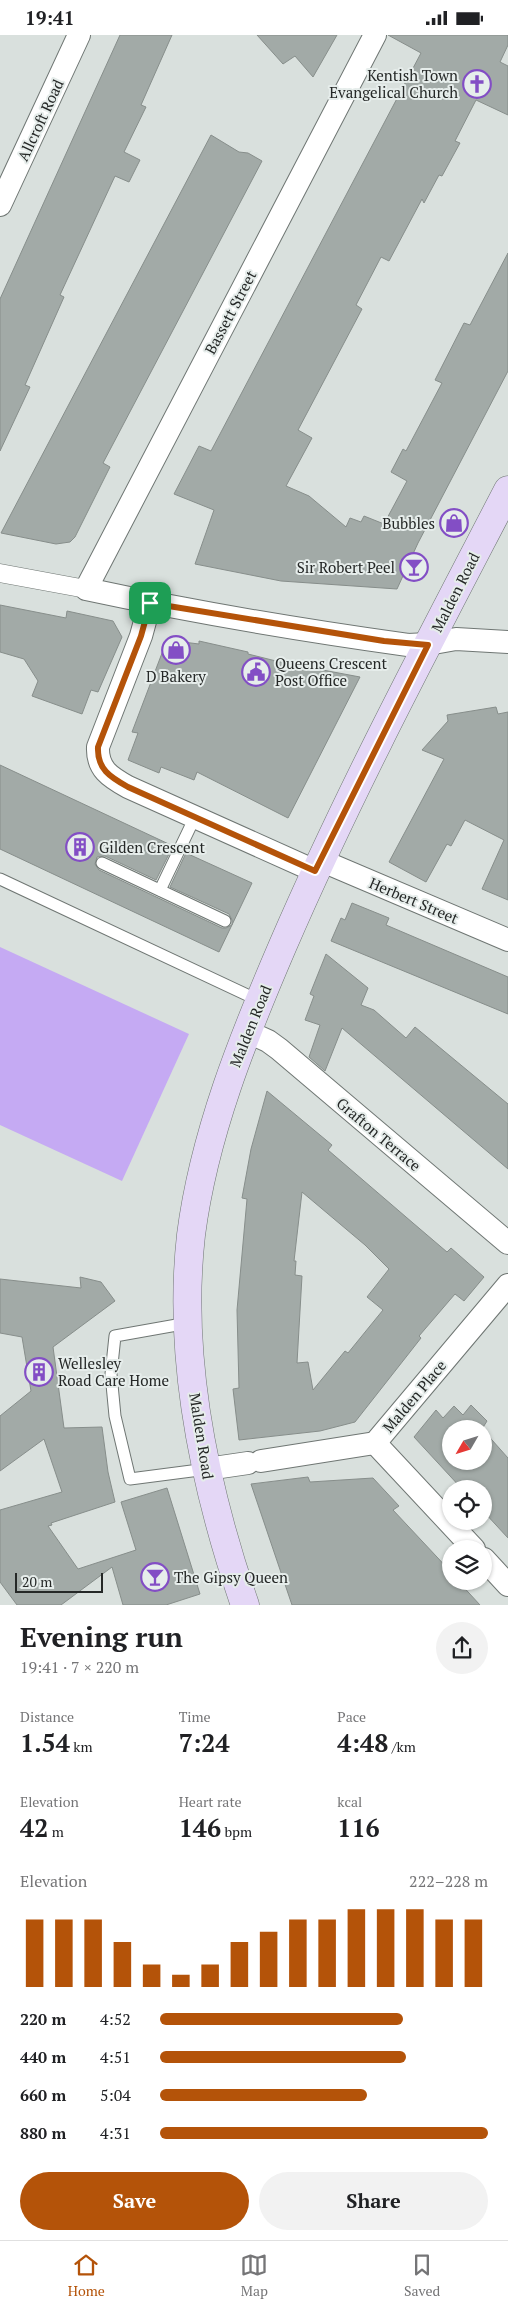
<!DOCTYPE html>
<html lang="en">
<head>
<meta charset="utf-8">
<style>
	body { margin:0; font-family:"PT Serif",serif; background:#f2f2f2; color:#202124; height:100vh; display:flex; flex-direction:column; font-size:19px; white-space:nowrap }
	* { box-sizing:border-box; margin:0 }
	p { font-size:16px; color:#757577 }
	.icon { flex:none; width:28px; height:28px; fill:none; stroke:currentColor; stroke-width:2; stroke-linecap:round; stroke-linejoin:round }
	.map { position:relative; height:1570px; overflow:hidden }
	.details { display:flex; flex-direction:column; background:#fff; flex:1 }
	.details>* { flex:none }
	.needle { width:32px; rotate:231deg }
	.fabs { position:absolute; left:442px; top:1385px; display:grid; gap:10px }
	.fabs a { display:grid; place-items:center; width:50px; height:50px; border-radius:50%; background:#fff; box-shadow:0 1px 4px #0004; font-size:25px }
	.scale { position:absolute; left:15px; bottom:12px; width:88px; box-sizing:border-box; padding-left:5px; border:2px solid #252827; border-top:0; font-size:14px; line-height:18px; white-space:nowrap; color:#252827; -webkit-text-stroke:4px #e6edeb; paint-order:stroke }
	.pin { position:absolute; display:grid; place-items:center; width:42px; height:42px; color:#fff; margin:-21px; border-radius:10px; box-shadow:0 2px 8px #0006 }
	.round { display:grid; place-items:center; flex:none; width:52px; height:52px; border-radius:26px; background:#f2f2f2 }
	.summary { display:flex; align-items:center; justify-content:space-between; height:85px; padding:0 20px }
	h1 { font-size:28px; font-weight:700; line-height:38px }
	.stats { display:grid; grid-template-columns:repeat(3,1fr); gap:8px; height:85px; padding:5px 20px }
	.stats div { display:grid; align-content:center }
	.stats b { font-size:25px; font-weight:700 }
	.stats small { font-size:14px; font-weight:400 }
	.stats p { font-size:14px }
	.chart { height:140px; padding:10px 20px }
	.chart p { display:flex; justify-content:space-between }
	.chart svg { width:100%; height:90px; margin-top:5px; stroke:#b45309; stroke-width:6 }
	.cta { display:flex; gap:10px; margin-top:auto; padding:10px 20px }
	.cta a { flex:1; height:58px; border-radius:30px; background:#b45309; color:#fff; font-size:20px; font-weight:700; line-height:58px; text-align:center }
	.cta a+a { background:#f2f2f2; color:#202124 }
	ul { padding:0 20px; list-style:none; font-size:16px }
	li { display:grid; grid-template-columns:80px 60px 1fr; align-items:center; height:38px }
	li i { height:12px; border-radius:6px; background:#b45309 }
	.status { display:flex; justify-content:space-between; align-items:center; height:35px; padding:0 25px; background:#fff; direction:ltr }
	.status svg { height:14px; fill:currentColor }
	.tab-bar { display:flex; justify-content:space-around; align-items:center; height:70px; border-top:1px solid #e0e0e0; background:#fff; font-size:14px; color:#757577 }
	.tab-bar a { display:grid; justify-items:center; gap:2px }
	.tab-bar .on { color:#b45309 }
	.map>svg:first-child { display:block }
</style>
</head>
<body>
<div class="status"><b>19:41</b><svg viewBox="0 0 49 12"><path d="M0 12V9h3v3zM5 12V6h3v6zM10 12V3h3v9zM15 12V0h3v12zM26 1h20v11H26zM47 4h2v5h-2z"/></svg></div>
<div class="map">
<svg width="508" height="1570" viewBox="0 0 508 1570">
	<rect width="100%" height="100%" fill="#d9e0dd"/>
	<path fill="#c5aaf3" d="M0,912L189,999L122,1146L0,1090Z"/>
	<g fill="#a2aaa7" stroke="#878e8b" fill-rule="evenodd">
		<path d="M120,0H172L141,70L146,72L124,117L140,125L129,147L115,141L60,260L64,262L25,350L30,352L0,416V264Z"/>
		<path d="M257,0H337L313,42L295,21L283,29Z"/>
		<path d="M388,0H508V10L500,27L508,31V80L476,65L455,106L460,108L442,141L439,140L424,168L422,164L389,226L381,222L356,270L362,274L298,395L312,403L286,451L309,461L346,492L350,483L361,487L364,481L384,489L407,446L391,437L403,414L406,416L442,348L435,345L464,288L470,290L508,218V336L418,508L397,554L281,546L195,529L214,475L174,459L199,411L211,416L421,18Z"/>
		<path d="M211,100L239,117L248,118L262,126L103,428L110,432L75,502L70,507L56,509L1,498Z"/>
		<path d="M0,570L66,583L67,576L113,586L122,602L98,657L91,655L82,679L32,661L38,646L24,624L0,617Z"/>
		<path d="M167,605L199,609V606L248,617V619L280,627L360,642L288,783L197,737L194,745L161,732L159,738L128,725L138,698L132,697Z"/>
		<path d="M496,672L498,679L508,677V865L482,854L504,805L465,785L451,811L447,809L426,847L389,827L444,724L422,715L448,686L447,680Z"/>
		<path d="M0,730L173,811L156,845L105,821L97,822L95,829L99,835L222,893H226L232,890V885L229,879L170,852L186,818L252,848L219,917L0,814Z"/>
		<path d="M352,868L389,883L386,890L508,942V979L331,906L341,883L345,885Z"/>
		<path d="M326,919L368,953L361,970L374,975L406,1003L415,992L508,1069V1134L342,993L325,1036L309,1022L320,990L305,985L314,961L310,959Z"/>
		<path d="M267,1056L332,1110L328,1115L413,1188L447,1217L451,1213L484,1242L464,1266L455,1259L419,1301L421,1303L355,1387L320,1396L239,1405L233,1354L239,1353L237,1275L247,1164L242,1163L251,1114ZM302,1157L365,1210L389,1234L367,1262L383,1275L348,1318L345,1316L313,1355L308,1327L297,1328L302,1241L295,1240L296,1226H294Z"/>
		<path d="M80,1242L101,1247L115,1266L53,1312L64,1393L102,1392L108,1437L115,1467L51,1488L52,1490L48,1491L78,1534L136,1515L121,1467L167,1453L200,1559L166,1570H123L112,1532L61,1570H17L0,1547V1475L62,1457L44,1404L0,1436V1381L31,1356L22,1302L0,1298V1244L81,1253Z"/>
		<path d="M471,1370L487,1386L482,1394H451V1426H484V1396L508,1423V1503L484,1477V1454H462L414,1402L436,1375L443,1383L454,1371L463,1380Z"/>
		<path d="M308,1442L310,1447L373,1443L399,1471L393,1475L451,1537V1546H458L480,1570H292L251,1449Z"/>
	</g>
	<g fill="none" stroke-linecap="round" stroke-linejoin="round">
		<defs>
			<g id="service">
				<path d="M102,828L225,886"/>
				<path d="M0,844L260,966"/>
				<path d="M160,855L195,782"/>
				<path d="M188,1288L115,1301L111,1339L115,1381L130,1444L207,1434"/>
			</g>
			<path id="pedestrian" d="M0,538L86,554"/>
			<g id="minor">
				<path d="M375,0L86,554C193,577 300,595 408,610L428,609L456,604L508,607"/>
				<path d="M0,170L79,0"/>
				<path d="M150,568L141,601L98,712C97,734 110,742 128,752L315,836"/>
				<path d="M320,825L508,905"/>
				<path d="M246,996L268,1006L279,1014L508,1208"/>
				<path d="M375,1408L474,1514"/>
				<path d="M261,1426L375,1408L508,1250"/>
				<path d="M207,1434L248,1428"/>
				<path d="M484,1524L508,1550"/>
			</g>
			<path id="secondary" d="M245,1570C205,1454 177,1324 191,1200C204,1099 243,1003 283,910C350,755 430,605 508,455"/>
		</defs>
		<use href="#service" stroke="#6f7673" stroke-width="13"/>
		<use href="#pedestrian" stroke="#6f7673" stroke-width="19"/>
		<use href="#minor" stroke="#6f7673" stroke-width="24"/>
		<use href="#secondary" stroke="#6f7673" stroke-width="29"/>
		<use href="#service" stroke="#fff" stroke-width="11"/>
		<use href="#pedestrian" stroke="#fff" stroke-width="18"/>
		<use href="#minor" stroke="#fff" stroke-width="22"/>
		<use href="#secondary" stroke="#e4d7f6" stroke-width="28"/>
	</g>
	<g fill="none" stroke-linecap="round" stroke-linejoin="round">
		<defs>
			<path id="route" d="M150,568L384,606L428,610L315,836L128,752C110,742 97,734 98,712L141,601Z"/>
		</defs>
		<use href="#route" stroke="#fff" stroke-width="10"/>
		<use href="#route" stroke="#b45309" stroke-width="6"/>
	</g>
	<defs>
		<symbol id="church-ring" viewBox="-11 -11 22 22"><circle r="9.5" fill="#e6edeb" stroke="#834ec5" stroke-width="1.5"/><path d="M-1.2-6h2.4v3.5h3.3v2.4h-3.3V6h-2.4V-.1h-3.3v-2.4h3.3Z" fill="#834ec5"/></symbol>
		<symbol id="shop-ring" viewBox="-11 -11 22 22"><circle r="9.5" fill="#e6edeb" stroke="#834ec5" stroke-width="1.5"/><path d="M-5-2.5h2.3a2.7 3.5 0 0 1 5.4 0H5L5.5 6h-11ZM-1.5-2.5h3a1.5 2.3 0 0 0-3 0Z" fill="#834ec5"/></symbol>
		<symbol id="bar-ring" viewBox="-11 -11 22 22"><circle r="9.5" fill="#e6edeb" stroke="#834ec5" stroke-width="1.5"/><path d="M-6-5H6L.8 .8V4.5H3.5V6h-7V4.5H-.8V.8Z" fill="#834ec5"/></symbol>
		<symbol id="civic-ring" viewBox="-11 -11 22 22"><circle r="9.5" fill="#e6edeb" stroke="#834ec5" stroke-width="1.5"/><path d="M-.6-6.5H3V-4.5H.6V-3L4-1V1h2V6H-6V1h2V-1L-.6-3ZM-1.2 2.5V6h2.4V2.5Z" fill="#834ec5"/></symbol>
		<symbol id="building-ring" viewBox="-11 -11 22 22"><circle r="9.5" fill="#e6edeb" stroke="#834ec5" stroke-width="1.5"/><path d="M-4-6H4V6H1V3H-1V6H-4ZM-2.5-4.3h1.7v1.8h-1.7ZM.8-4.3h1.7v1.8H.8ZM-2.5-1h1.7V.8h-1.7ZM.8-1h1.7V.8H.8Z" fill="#834ec5"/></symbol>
	</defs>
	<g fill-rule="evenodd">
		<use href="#church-ring" x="461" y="33" width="32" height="32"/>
		<use href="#shop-ring" x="438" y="472" width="32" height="32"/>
		<use href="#bar-ring" x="398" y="516" width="32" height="32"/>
		<use href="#shop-ring" x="160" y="599" width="32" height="32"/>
		<use href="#civic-ring" x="240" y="621" width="32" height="32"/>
		<use href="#building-ring" x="64" y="796" width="32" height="32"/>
		<use href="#building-ring" x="23" y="1321" width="32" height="32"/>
		<use href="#bar-ring" x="139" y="1526" width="32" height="32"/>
	</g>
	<g text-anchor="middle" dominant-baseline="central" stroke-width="4" stroke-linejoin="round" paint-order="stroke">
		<g font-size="15" fill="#252827" stroke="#e6edeb" text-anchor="start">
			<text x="458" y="40" text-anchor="end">Kentish Town<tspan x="458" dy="17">Evangelical Church</tspan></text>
			<text x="435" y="488" text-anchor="end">Bubbles</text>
			<text x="395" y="532" text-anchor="end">Sir Robert Peel</text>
			<text x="275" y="628">Queens Crescent<tspan x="275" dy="17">Post Office</tspan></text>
			<text x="176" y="641" text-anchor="middle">D Bakery</text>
			<text x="99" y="812">Gilden Crescent</text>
			<text x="58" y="1328">Wellesley<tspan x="58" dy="17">Road Care Home</tspan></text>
			<text x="174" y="1542">The Gipsy Queen</text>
		</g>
		<g font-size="15" fill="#252827" stroke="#e6edeb">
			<text transform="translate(40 85) rotate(-65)">Allcroft Road</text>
			<text transform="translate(230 277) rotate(-62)">Bassett Street</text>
			<text transform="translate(455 557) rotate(-63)">Malden Road</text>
			<text transform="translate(414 865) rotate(23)">Herbert Street</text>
			<text transform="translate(250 991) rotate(-68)">Malden Road</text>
			<text transform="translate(379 1099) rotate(40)">Grafton Terrace</text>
			<text transform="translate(414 1361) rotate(-50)">Malden Place</text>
			<text transform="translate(202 1401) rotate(81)">Malden Road</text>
		</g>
	</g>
</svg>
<div class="fabs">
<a><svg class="needle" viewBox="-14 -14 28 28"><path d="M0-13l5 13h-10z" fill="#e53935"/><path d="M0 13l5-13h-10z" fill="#757577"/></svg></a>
<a><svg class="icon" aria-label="locate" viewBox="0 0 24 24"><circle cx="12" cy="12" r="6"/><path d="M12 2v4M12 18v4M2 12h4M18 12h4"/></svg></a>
<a><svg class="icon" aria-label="layers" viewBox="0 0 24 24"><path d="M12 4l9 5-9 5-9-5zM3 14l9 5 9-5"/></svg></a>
</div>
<div class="scale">20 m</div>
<div class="pin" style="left:150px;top:568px;background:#1e9e55"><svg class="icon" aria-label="arrive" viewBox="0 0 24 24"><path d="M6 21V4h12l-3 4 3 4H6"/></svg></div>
</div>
<section class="details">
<div class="summary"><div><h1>Evening run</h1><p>19:41 · 7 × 220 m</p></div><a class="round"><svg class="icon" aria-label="share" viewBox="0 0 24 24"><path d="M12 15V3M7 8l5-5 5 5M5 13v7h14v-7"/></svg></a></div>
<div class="stats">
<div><p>Distance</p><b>1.54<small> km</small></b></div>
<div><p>Time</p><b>7:24</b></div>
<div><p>Pace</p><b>4:48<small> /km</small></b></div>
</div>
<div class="stats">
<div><p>Elevation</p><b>42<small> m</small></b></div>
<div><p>Heart rate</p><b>146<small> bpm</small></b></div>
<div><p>kcal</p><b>116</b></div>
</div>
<div class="chart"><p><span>Elevation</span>222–228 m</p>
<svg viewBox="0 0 160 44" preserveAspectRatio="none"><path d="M5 44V11M15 44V11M25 44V11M35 44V22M45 44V33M55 44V38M65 44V33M75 44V22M85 44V17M95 44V11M105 44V11M115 44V6M125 44V6M135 44V6M145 44V11M155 44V11"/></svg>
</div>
<ul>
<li><b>220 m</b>4:52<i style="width:74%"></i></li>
<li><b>440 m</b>4:51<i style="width:75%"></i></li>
<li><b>660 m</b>5:04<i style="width:63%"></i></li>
<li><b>880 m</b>4:31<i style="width:100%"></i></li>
</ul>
<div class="cta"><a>Save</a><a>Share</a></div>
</section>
<nav class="tab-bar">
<a class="on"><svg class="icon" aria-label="home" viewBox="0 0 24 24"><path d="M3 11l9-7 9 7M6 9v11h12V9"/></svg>Home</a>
<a><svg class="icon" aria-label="map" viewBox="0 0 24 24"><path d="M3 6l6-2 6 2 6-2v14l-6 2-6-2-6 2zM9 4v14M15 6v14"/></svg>Map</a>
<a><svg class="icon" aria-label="saved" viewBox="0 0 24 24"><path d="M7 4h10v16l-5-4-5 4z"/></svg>Saved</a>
</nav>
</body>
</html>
